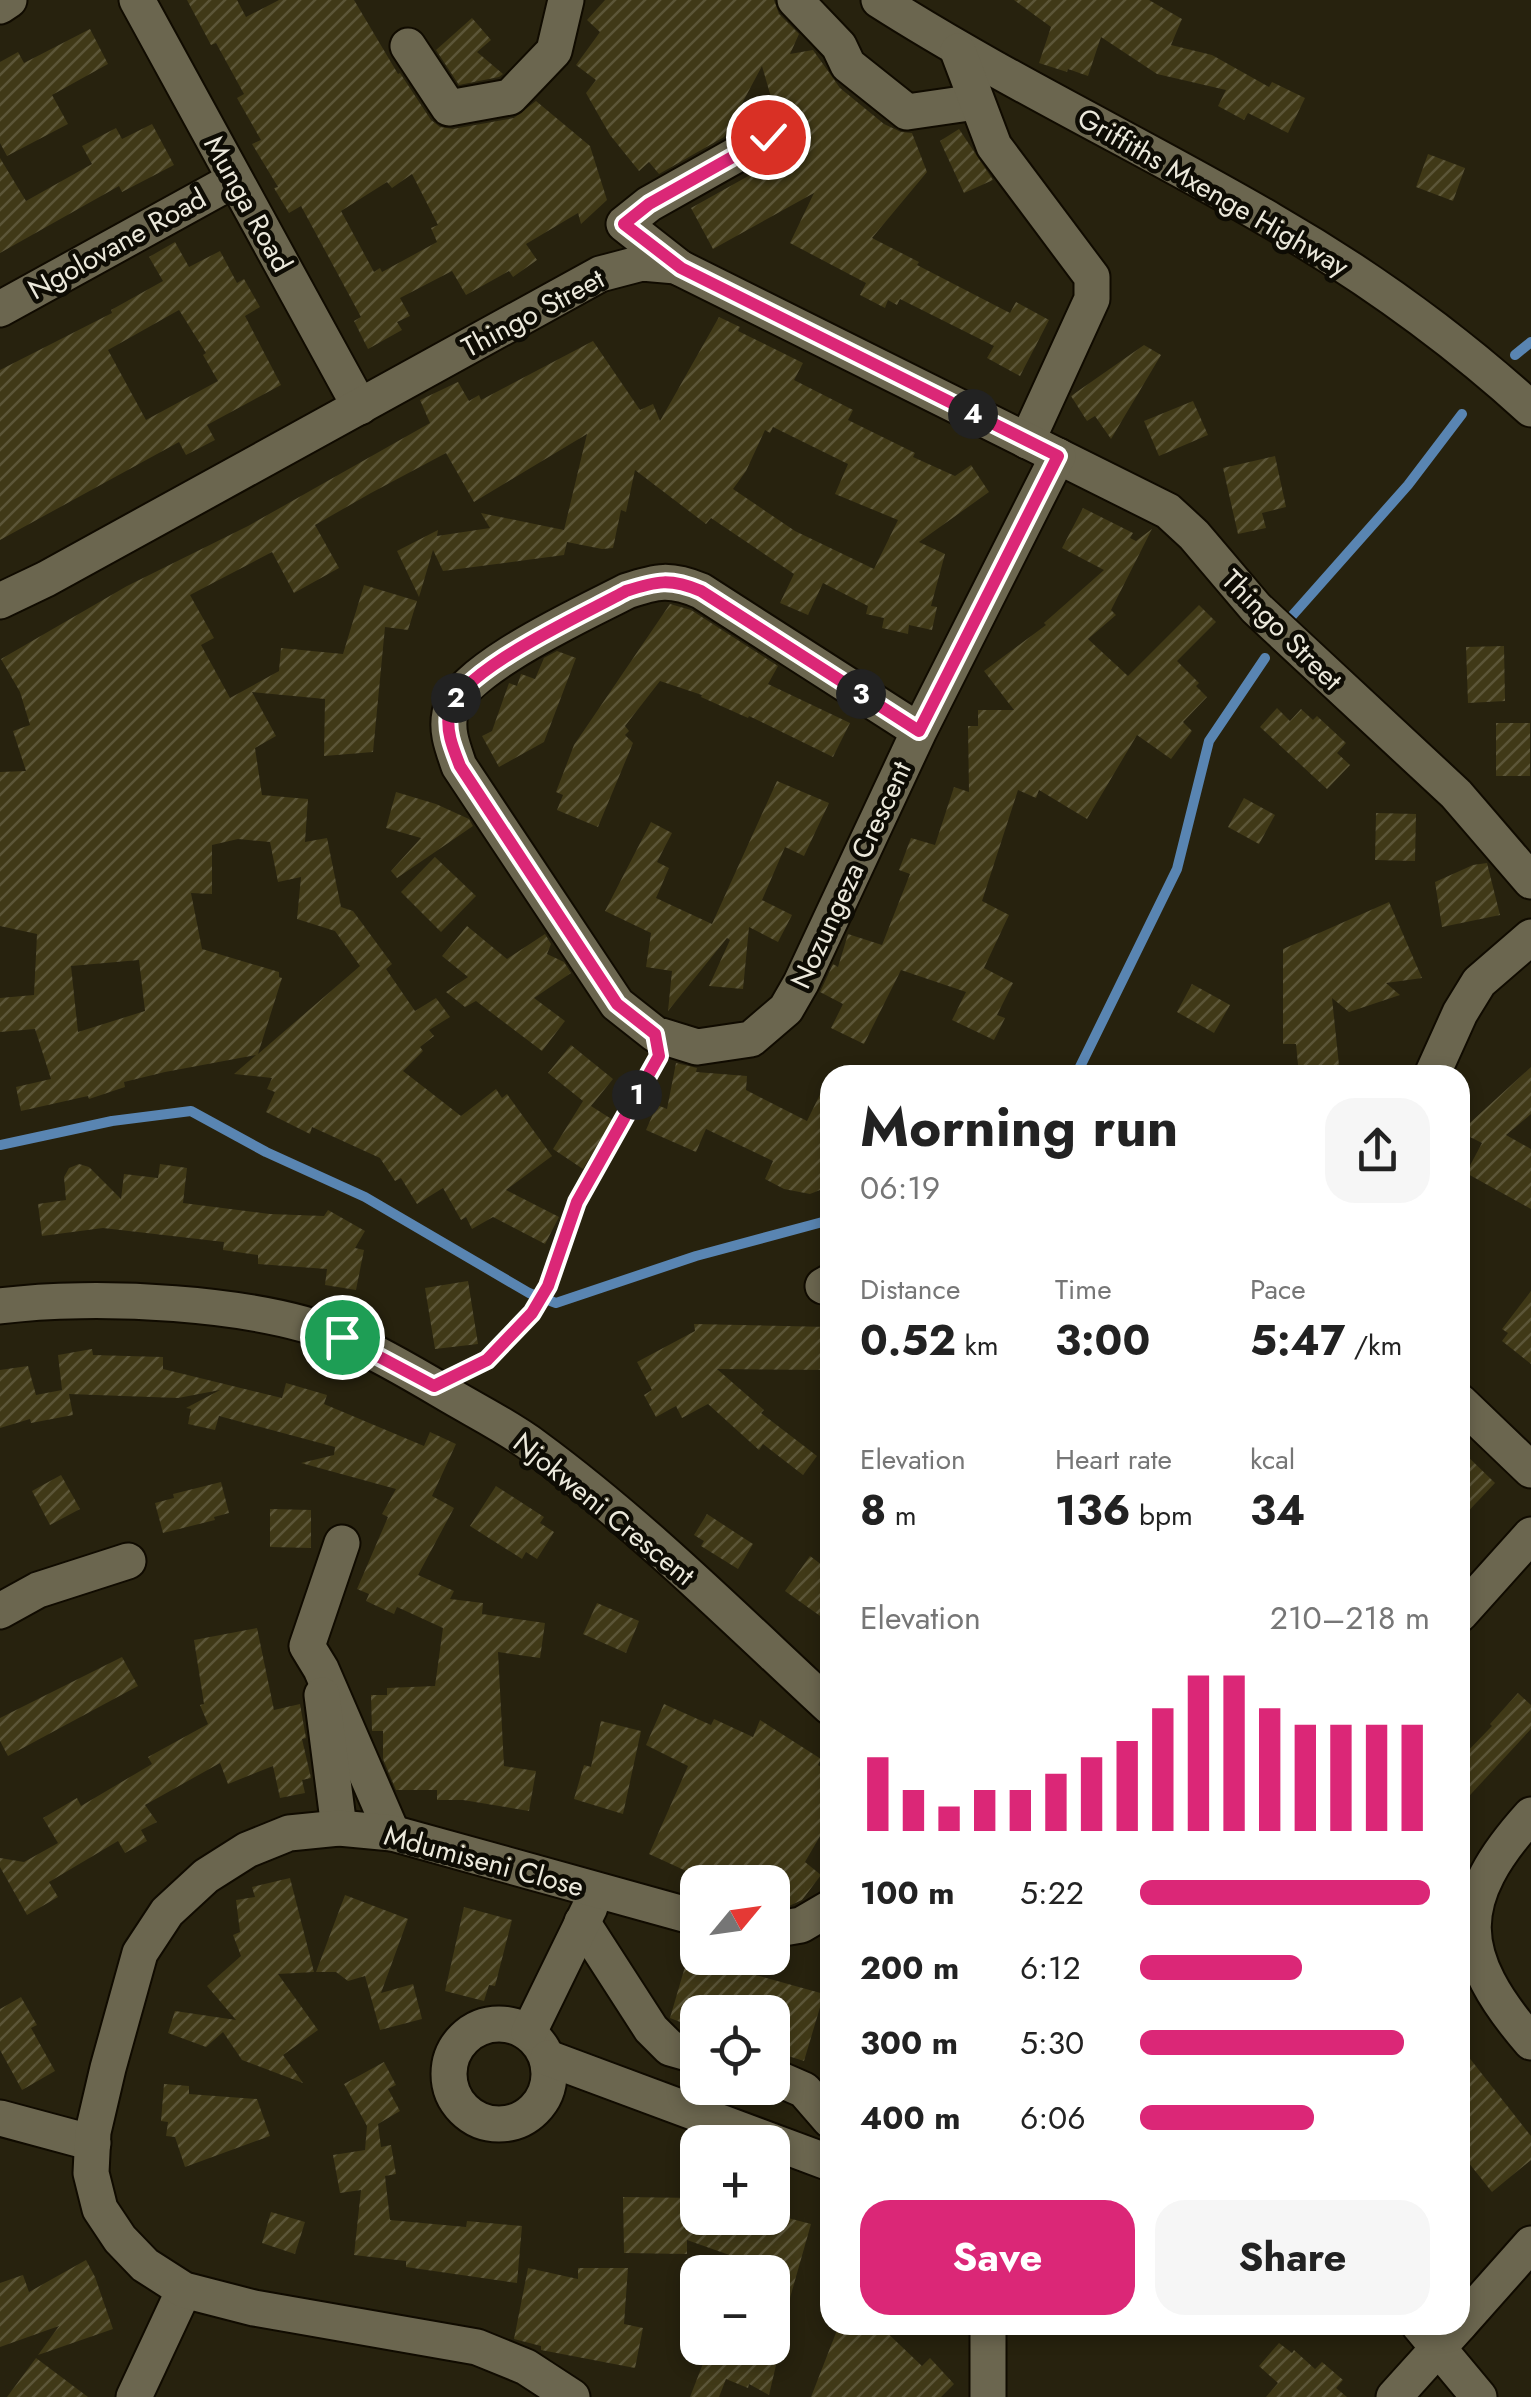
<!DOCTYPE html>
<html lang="en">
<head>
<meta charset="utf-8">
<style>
	body { margin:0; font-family:Jost,sans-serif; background:#f6f6f6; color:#222; height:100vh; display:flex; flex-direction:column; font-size:38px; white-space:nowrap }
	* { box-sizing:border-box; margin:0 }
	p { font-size:32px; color:#767676 }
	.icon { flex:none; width:55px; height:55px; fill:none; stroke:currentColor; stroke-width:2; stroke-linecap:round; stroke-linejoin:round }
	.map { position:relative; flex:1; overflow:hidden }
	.side { position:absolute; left:820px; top:1065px; width:650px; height:1270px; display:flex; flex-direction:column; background:#fff; border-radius:30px; box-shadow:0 5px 15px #0003 }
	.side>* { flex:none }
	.needle { width:65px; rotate:61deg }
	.fabs { position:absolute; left:680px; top:1865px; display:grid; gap:20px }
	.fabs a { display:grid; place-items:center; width:110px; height:110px; border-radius:20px; background:#fff; box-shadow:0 5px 15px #0003; font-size:50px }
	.pin { position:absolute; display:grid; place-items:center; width:85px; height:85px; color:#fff; margin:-42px; border:5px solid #fff; border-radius:50%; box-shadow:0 2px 10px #0007 }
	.km { position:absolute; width:50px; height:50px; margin:-25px; border-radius:50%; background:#222; color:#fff; font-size:28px; line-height:50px; text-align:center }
	.round { display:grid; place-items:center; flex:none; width:105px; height:105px; border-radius:30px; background:#f6f6f6 }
	.head { display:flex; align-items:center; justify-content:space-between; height:170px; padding:0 40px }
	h1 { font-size:55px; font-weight:700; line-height:75px }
	.metrics { display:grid; grid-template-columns:repeat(3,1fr); gap:15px; height:170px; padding:10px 40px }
	.metrics div { display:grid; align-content:center }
	.metrics b { font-size:42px; font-weight:700 }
	.metrics small { font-size:28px; font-weight:400 }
	.metrics p { font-size:28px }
	.chart { height:280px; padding:20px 40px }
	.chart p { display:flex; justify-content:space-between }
	.chart svg { width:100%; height:180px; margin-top:10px; stroke:#db2777; stroke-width:6 }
	.primary-button { display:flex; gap:20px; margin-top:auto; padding:20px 40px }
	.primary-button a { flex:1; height:115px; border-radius:30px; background:#db2777; color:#fff; font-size:40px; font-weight:700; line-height:115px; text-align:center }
	.primary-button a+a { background:#f6f6f6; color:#222 }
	ul { padding:0 40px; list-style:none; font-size:32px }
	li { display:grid; grid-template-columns:160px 120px 1fr; align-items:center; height:75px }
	li i { height:25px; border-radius:12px; background:#db2777 }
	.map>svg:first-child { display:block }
</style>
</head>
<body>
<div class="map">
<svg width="1531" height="2397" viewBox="0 0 1531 2397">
	<defs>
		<pattern id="building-hatch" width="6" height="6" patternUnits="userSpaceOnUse" patternTransform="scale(2.5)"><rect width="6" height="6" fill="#403917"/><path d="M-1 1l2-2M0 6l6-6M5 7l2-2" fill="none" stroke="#5c5638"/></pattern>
	</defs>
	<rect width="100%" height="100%" fill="#27220e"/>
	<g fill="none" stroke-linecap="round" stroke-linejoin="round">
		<g stroke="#5985b2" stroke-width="10">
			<path d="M1515,355L1531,342"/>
			<path d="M1291,617L1408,485L1462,414"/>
			<path d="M1076,1075L1177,869L1209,741L1265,658"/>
			<path d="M0,1145L112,1121L191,1111L266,1152L365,1197L529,1293L556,1303L696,1256L830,1220"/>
		</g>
	</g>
	<g fill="url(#building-hatch)" fill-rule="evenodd">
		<path d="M187,0H237L246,17L279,0H354L398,74L400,73L431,120L440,127L453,129L514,118L536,101L590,146L607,200L581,224L578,213L526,244L537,260L513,277L509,271L466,295L452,271L400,298L410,316L397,322L402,330L368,349L354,321L361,317L301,206L289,213L274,188L278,187L252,144L261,140L237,98L244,94L216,43L211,45ZM412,174L438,225L431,228L437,242L382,272L380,268L374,272L341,211L387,182L392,188Z"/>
		<path d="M605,0H774L779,14L799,34L790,54L813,50L840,88L884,124L901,132L912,133L927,172L872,238L919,262L917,265L1010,313L1016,302L1049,320L1020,376L987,358L994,346L900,299L897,305L888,300L885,308L860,295L866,283L790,243L814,193L713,249L691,208L788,154L787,127L777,118L762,66L724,137L659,174L649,162L639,171L610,135L586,93L596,80L576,65L600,32L587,20Z"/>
		<path d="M1014,0H1149L1182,19L1171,45L1212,55L1269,87L1272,82L1305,98L1288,133L1248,113L1244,120L1218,106L1226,90L1157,74L1101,37L1088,76L1068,69L1067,72L1039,63L1051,27Z"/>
		<path d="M472,18L491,40L477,52L503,74L499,77L459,85L436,50Z"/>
		<path d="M90,29L108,64L52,95L68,124L7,156L0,143V62L18,52L24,63Z"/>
		<path d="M152,124L174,165L122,192L119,186L0,253V158L26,201L92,164L82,146L116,128L122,139Z"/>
		<path d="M959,129L993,180L964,193L940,141Z"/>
		<path d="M1428,154L1465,168L1453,201L1416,187Z"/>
		<path d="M175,242L189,267L220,251L237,283L244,279L260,307L245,316L281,385L207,425L215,440L186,455L179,442L0,540V370L112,313L111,310L163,281L149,257ZM179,310L206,353L203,355L218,381L146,420L108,350Z"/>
		<path d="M719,317L740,327L738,331L803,363L794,380L853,410L848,420L915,453L913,457L955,476L971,465L989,492L919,542L945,554L931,606L937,607L932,630L909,625L908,634L882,628L884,618L866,614L868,606L823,583L808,615L780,603L794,574L711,518L706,524L635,470L626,512L621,510L613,548L602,549L567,542L564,555L443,571L433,550L419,597L397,551L438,530L437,536L490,528L481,513L564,530L587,434L474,502L446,453L371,493L315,525L339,568L294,593L272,552L190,595L214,638L201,645L230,698L279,671L281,648L343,654L364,585L417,601L408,630L385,627L373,752L324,756L325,699L252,692L276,736L255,748L262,795L308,799L305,842L327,838L341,907L353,911L392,964L386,969L415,1011L436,998L450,1017L429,1030L434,1036L420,1047L423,1051L403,1071L461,1116L496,1089L502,1098L507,1094L552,1156L506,1190L559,1217L545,1244L493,1217L472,1229L466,1217L461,1220L443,1188L417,1204L401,1178L395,1181L380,1158L312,1127L310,1134L266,1112L275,1092L267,1089L272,1078L234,1074L256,1055L165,1072L124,1082L125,1087L89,1099L88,1096L21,1111L16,1087L51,1079L35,1029L0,1032V998L34,995L37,934L0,926V772L26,771L13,731L30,725L20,692L1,659L127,586L248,526L430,423L420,400L458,382L469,401L479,395L481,400L593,341L640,410L653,404L660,421ZM773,427L848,464L835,494L898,520L874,569L795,531L733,489L746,471L765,430L770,433ZM238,839L270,842L278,882L301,877L297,919L335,931L360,966L258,1054L282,978L279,977V972L202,949L191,893L212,894V845ZM139,960L145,1011L78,1032L71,966Z"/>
		<path d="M1144,345L1161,355L1111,439L1095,416L1087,421L1071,396Z"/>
		<path d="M1193,401L1208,435L1159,456L1144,421Z"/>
		<path d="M1275,456L1286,507L1262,513L1266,528L1238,534L1223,468Z"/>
		<path d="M1083,508L1133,533L1130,538L1136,541L1152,529L1111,610L1116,615L1088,639L1128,676L1199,605L1216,622L1177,661L1199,683L1196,686L1207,697L1183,722L1192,731L1171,759L1137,735L1087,819L1039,790L1036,798L1018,790L982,901L1009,915L984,968L1013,983L997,1015L1005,1018L994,1040L952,1020L966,992L901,970L864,1044L831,1028L843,1004L820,992L833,964L838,967L848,934L882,945L910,874L899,870L911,838L935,845L954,787L969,792L968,726H978V710H1014L984,671L1046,625L1044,623L1104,570L1062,548Z"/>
		<path d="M670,604L691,610L778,666L768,684L850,723L833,757L749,716L748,718L701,697L702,695L660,681L625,726L629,731L625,735L633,743L598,827L557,810L563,795L556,792L574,745Z"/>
		<path d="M1504,646L1505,701L1468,703L1466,647Z"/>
		<path d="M557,651L576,658L544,742L499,767L482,736L492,731L509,683L517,686L521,674L535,679L544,658Z"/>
		<path d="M1277,708L1290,721L1301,709L1313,720L1317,716L1346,743L1337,753L1350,765L1327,789L1260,727Z"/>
		<rect x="1496" y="723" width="34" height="53"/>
		<path d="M777,781L829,803L804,856L785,847L762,900L792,915L778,942L749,927L743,989L709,986L730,940L727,938L668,1011L672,971L646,967L651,933L605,911L651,822L672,833L657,862L669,868L656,898L712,924Z"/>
		<path d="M396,792L436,804L469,819L473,826L397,878L391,871L421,838L386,828Z"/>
		<path d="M1244,798L1275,815L1259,844L1228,827Z"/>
		<path d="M1376,813L1416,814L1415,861L1375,860Z"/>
		<path d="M435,857L476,896L441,932L401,892Z"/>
		<path d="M1487,863L1500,915L1442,927L1435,882L1473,865Z"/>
		<path d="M1389,902L1422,978L1386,983L1400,995L1349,1012L1332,998L1340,1075H1299L1296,1044H1283V949Z"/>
		<path d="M467,926L507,959L545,934L551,944L547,954L564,962L571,973L534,998L565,1021L542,1051L476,1001L465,1007L446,992L468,977L442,956Z"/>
		<path d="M1192,984L1230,1005L1214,1033L1177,1012Z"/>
		<path d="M571,1045L613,1079L591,1106L613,1120L583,1169L553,1149L583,1101L548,1073Z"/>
		<path d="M676,1063L697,1068L696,1072L747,1076L746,1090L807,1121L830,1074V1154L825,1156L828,1177L825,1188L810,1194L784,1189L765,1179L773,1161L706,1129L696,1152L646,1130L657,1105L667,1109Z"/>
		<path d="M1531,1067V1114L1506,1135L1531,1149V1209L1466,1173L1482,1143L1460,1132Z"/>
		<path d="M79,1164L89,1167L121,1199L124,1174L158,1178L160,1164L187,1168L183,1203L270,1214L324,1216L328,1210L365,1231L355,1248L364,1250L356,1290L325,1285L327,1269L258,1264V1255L223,1250L224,1242L103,1228L42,1236L38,1204L66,1200L64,1177L69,1168Z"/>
		<path d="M468,1281L478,1344L435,1349L425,1288Z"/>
		<path d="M1531,1291V1364L1502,1341L1508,1333L1502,1329Z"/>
		<path d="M694,1324L830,1327V1370L717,1369L764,1410L761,1413L817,1456L803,1475L763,1444L759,1450L708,1404L682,1418L676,1406L656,1417L644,1395L652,1390L637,1362L695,1331Z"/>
		<path d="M92,1349L93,1355L163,1357V1369L282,1398L286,1383L327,1395L324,1404L424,1446L430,1432L456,1444L432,1496L454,1508L418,1575L454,1591L450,1599L483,1603L482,1614L545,1623L540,1658L498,1652L504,1766L536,1771L529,1811L463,1800H437V1790H396L383,1759V1731H372L371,1695H387V1688L435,1686L443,1628L397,1607L394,1614L366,1601L369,1594L357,1589L388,1517L382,1514L396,1489L301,1463L334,1455L335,1447L219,1416L215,1430L188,1424L191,1409L186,1408L220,1390L178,1398L69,1394L73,1415L31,1423L30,1419L0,1428V1370L28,1366L36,1395L62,1390L58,1355Z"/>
		<path d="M1460,1449L1495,1483L1460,1520Z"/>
		<path d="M61,1475L80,1509L50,1525L32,1491Z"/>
		<path d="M221,1482L229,1513L214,1517L215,1520L163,1533L155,1503L174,1498L173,1494Z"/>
		<path d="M496,1486L544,1517L540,1523L554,1532L537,1559L526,1552L522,1559L470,1526Z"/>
		<path d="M270,1509L311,1510V1548L270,1547Z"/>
		<path d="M707,1514L753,1544L738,1569L701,1546L704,1541L694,1535Z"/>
		<path d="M810,1556L830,1571V1623L785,1591Z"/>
		<path d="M597,1603L639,1621L626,1653L583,1634Z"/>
		<path d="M257,1628L274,1710L300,1704L306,1738L302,1739L311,1778L302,1780L305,1793L280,1798L273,1766L228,1784L220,1763L145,1805L157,1822L141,1830L147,1841L125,1853L118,1841L49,1882L58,1897L27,1915L0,1867V1858L24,1862L58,1843L43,1818L77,1798L81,1806L152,1764L148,1757L208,1724L200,1705L204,1704L194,1640Z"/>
		<path d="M122,1657L138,1686L8,1756L0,1741V1718Z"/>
		<path d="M1518,1693L1531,1705V1729L1460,1806V1759L1492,1726L1490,1724Z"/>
		<path d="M664,1704L711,1725L714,1719L753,1737L760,1720L821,1759L818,1765L830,1773V1819L805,1862L821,1875L802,1900L789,1906L772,1893V1882H691L695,1875L649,1854L688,1766L646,1745Z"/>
		<path d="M601,1721L641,1731L623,1814L574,1799L584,1765L591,1767Z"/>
		<path d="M290,1878L314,1972L278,1974L318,2030L283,2055L303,2083L242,2060L223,2032L206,2047L168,2033L175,2011L236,2020L207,1986L241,1956L233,1935L240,1932L236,1900L255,1897L252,1887Z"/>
		<path d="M345,1895L408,1919L381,1993L413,1984L422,2019L380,2030L365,1976L348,1981L336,1972H316Z"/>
		<path d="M464,1907L512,1920L495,1986L489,1985L484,2001L445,1991Z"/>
		<path d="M691,1946L698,1947V1959L824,1994L804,2061L772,2051V2012H698V2029L670,2018Z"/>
		<path d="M21,1997L37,2025L31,2028L55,2071L22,2090L0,2050V2009Z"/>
		<path d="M1460,2046L1531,2136V2160L1492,2192L1460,2152Z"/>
		<path d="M384,2062L396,2085L388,2089L400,2111L378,2124L381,2147L391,2145L396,2174L385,2176L390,2220L466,2227L467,2221L522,2226L517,2283L406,2267V2261L354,2255L361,2190L340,2193L333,2155L365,2150L367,2126L344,2084Z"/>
		<path d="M164,2084L189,2086V2094L257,2099L270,2136L185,2167L175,2137L166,2136L168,2122L161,2121Z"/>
		<path d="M623,2197L698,2198V2218H788L811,2224L780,2333L772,2332V2270L687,2240V2254L624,2253Z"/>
		<path d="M271,2212L305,2222L295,2254L262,2243Z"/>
		<path d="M86,2260L95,2277L113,2329L38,2355L59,2326L0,2347V2283L23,2275L29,2292Z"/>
		<path d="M528,2268L578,2279V2268H628L624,2324L643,2328L635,2368L541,2350V2346L514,2339Z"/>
		<path d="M839,2325H879L922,2366L930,2358L954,2384L941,2397H811Z"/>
		<path d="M1279,2343L1292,2353L1294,2350L1315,2369L1322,2362L1343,2380L1336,2388L1347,2397H1266L1278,2383L1259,2366Z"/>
		<path d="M709,2348H780L769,2395L749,2384L748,2388L726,2379L719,2397H690Z"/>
		<path d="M36,2358L88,2397H7Z"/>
	</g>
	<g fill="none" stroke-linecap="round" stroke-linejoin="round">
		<defs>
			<g id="minor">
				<path d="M137,0L360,407"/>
				<path d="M795,0L839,46L848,65L907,112L976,102"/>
				<path d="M879,0C1006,81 1142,145 1272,221C1364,274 1453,338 1531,409"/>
				<path d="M0,6L9,0"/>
				<path d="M408,46L449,108L510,97L554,51L566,0"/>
				<path d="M958,51L994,146L1092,277V299L1027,441"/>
				<path d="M680,268L624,224L649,204L768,137"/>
				<path d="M0,309L234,180"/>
				<path d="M0,601L46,579L600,274L642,263L676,266L1168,511L1194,535L1256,608L1456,794L1531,881"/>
				<path d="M919,731L701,591C670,578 657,581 627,591C587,612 458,670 450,713C446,732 453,748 459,766L617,1004L655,1034L697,1047L751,1039L786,1009L801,983L919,731L1058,456"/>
				<path d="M1432,1075L1460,1013L1479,982L1531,937"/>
				<path d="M823,1286L830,1282"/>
				<path d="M0,1306C93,1294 258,1301 344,1338C378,1353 412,1373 444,1392C474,1410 507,1426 535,1447C641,1525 734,1618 830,1707"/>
				<path d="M1460,1402L1531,1470"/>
				<path d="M342,1543L307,1646L321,1669L392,1833"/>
				<path d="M0,1611L38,1590L128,1561"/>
				<path d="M1460,1614L1531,1535"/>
				<path d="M322,1695L339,1828"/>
				<path d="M1531,1815C1453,1901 1455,1954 1531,2042"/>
				<path d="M582,1922L651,2029L670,2048L698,2056"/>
				<path d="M772,1930L801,1925L830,1908"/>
				<circle cx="499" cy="2074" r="50"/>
				<path d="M529,2032L590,1907"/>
				<path d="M548,2058L830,2163"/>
				<path d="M772,2076L804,2090L830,2120"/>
				<path d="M0,2118L93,2143"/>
				<path d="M1460,2324L1531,2244"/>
				<path d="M1419,2325L1479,2397"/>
				<path d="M134,2397L184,2290"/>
				<path d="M572,2397L526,2367L477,2347L254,2308L184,2290L145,2265L120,2239L100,2209L91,2173L93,2132L108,2068L140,1953L167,1912L206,1876L247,1850L289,1833L339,1828L392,1833L698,1918"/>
				<path d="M988,2397V2325"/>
				<path d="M1394,2397L1459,2325"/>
			</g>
		</defs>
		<use href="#minor" stroke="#100b00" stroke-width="39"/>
		<path stroke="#716d5b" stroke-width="6" stroke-dasharray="5 5" stroke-linecap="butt" d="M467,1371L487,1360L532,1313L548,1285L577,1202L653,1068"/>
		<use href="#minor" stroke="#6b664f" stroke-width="35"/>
	</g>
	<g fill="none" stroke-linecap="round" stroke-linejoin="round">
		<defs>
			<path id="route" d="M342,1337L434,1386L487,1360L532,1313L548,1286L577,1202L659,1056L655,1034L617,1004L460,766C453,748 446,732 449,713C458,670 587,613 626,591C657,581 670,578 701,591L919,731L1058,456L681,268L624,224L649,204L768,137"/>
		</defs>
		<use href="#route" stroke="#fff" stroke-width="20"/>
		<use href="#route" stroke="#db2777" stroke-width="12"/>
	</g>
	<g text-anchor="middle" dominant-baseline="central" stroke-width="9" stroke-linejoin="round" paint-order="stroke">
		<g font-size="28" fill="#ebe8db" stroke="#0e0c04">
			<text transform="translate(1213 192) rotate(30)">Griffiths Mxenge Highway</text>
			<text transform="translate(248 204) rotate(61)">Munga Road</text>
			<text transform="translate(117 244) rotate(-29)">Ngolovane Road</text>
			<text transform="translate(533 313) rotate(-28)">Thingo Street</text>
			<text transform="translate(1282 630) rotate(45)">Thingo Street</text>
			<text transform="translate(851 875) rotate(-65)">Nozungeza Crescent</text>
			<text transform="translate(604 1509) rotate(39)">Njokweni Crescent</text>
			<text transform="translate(484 1861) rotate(15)">Mdumiseni Close</text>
		</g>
	</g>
</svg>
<div class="fabs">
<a><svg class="needle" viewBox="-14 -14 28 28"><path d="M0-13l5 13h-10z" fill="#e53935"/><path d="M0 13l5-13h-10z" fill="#767676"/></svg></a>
<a><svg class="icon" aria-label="locate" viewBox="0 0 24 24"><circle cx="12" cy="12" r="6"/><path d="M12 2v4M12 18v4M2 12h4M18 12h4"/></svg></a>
<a>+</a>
<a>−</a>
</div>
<div class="pin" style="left:342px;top:1337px;background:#1e9e55"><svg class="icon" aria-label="arrive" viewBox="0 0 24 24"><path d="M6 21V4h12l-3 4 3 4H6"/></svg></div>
<div class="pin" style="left:768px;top:137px;background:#d93025"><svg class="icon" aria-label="check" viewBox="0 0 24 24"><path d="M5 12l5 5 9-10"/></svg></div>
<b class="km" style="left:637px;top:1095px">1</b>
<b class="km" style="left:456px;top:698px">2</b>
<b class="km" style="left:861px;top:694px">3</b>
<b class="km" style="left:973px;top:414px">4</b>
<section class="side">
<div class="head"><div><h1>Morning run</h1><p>06:19</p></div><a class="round"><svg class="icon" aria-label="share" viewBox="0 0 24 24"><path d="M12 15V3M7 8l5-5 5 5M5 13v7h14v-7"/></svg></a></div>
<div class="metrics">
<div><p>Distance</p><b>0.52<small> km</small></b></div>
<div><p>Time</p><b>3:00</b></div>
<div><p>Pace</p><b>5:47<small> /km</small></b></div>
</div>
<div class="metrics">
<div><p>Elevation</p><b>8<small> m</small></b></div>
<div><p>Heart rate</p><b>136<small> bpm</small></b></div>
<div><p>kcal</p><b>34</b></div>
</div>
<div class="chart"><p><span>Elevation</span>210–218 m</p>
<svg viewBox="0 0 160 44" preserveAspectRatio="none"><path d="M5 44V26M15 44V34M25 44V38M35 44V34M45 44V34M55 44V30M65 44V26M75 44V22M85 44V14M95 44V6M105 44V6M115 44V14M125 44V18M135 44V18M145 44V18M155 44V18"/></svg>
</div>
<ul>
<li><b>100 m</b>5:22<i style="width:100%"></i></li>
<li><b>200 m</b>6:12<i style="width:56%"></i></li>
<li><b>300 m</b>5:30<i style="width:91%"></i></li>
<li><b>400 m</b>6:06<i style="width:60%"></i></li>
</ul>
<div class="primary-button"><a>Save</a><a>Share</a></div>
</section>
</div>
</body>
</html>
